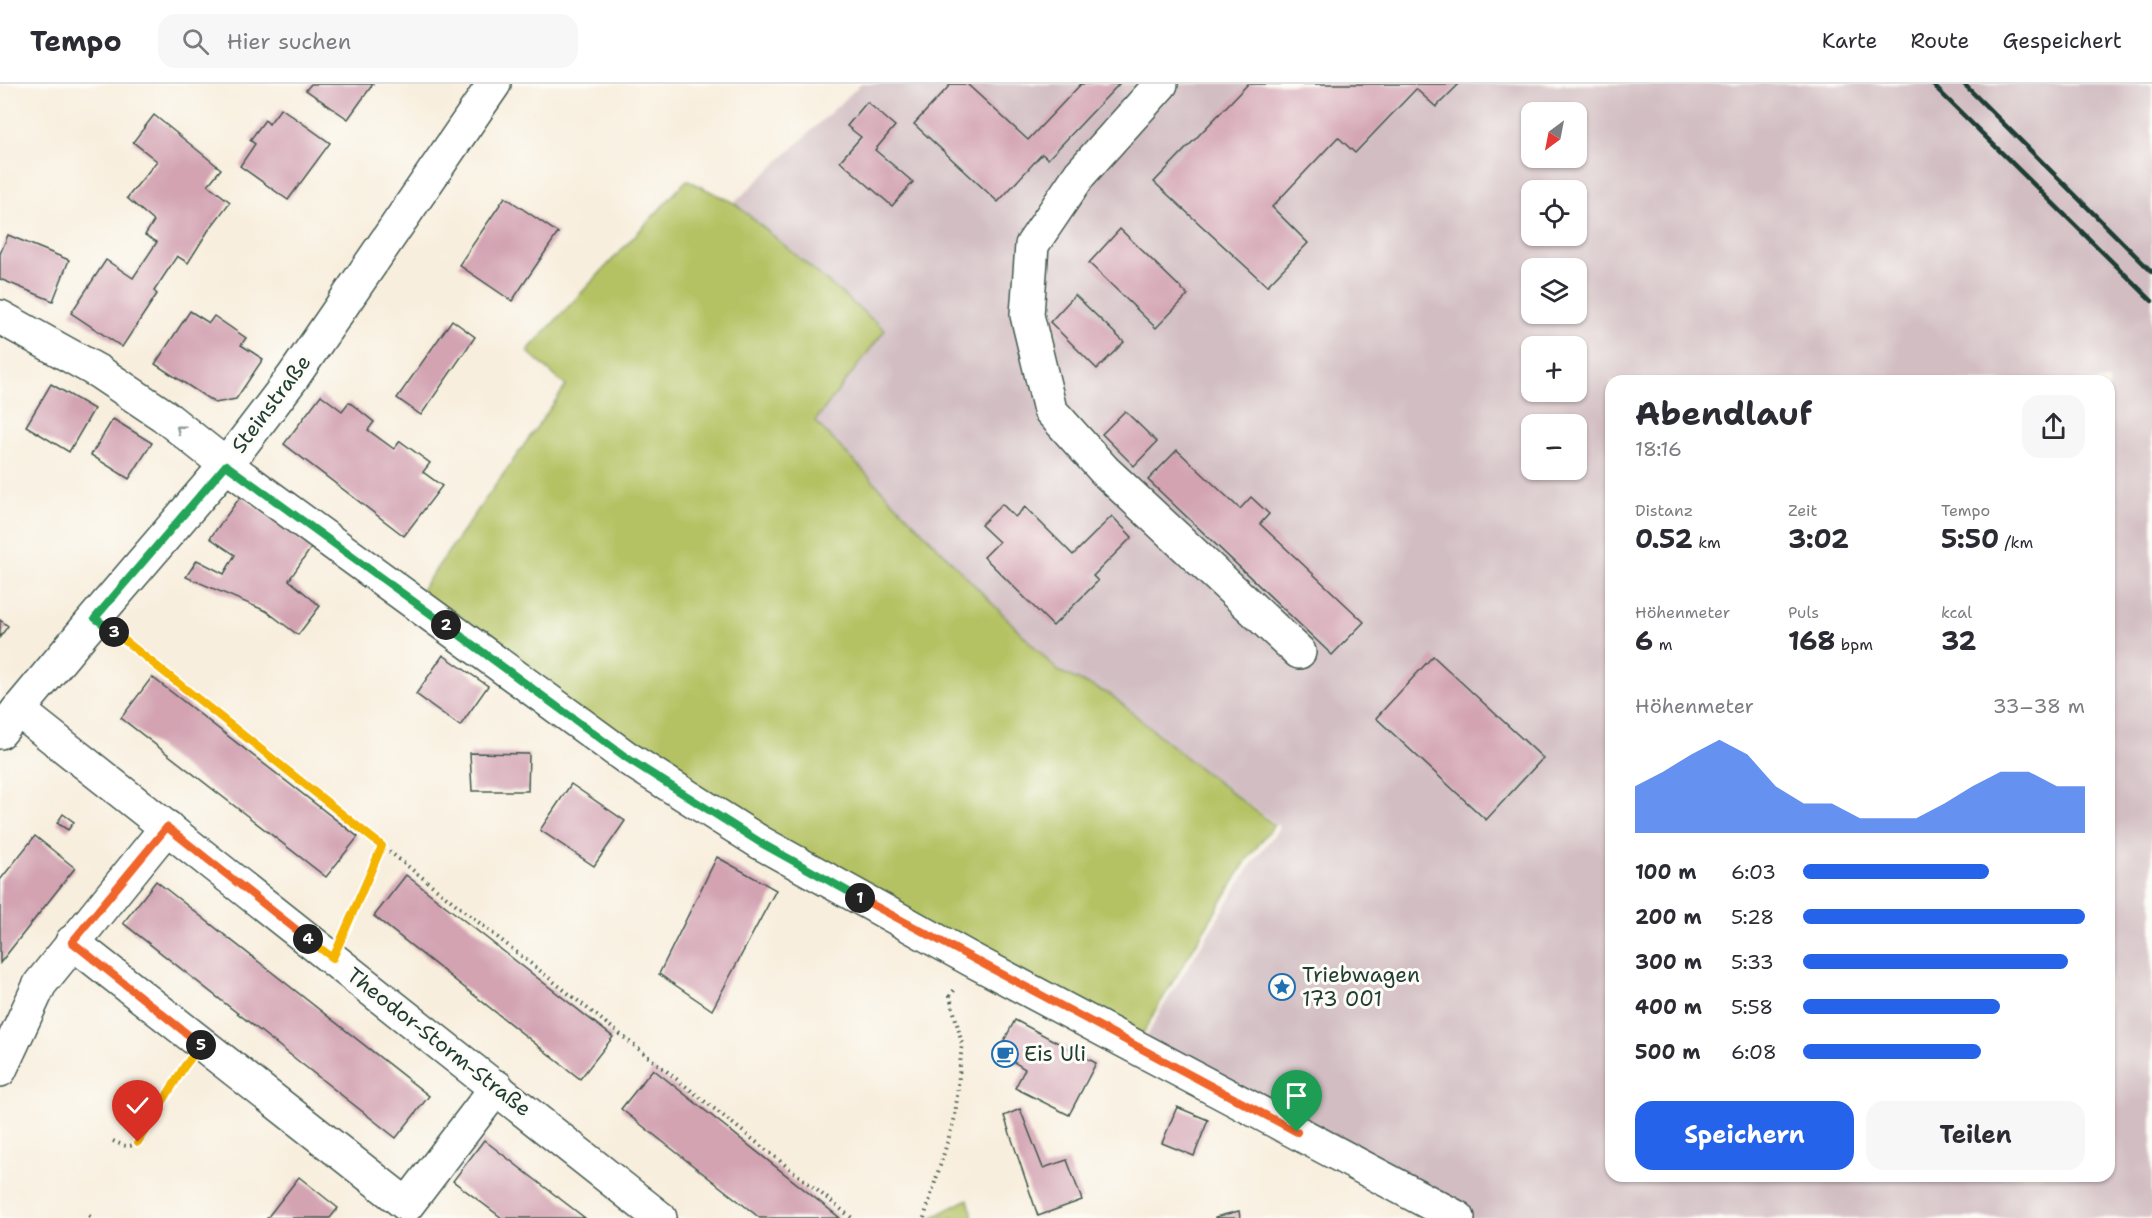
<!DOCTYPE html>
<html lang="de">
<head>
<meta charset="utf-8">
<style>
	body { margin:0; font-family:"Shantell Sans",sans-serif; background:#f7f7f7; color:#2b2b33; height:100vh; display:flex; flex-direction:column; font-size:22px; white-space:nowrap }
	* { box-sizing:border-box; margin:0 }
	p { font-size:20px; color:#7c7c81 }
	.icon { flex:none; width:33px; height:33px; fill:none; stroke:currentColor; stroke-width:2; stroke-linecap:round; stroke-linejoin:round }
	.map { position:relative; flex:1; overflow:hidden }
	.sheet { position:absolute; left:1605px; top:291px; width:510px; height:807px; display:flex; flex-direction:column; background:#fff; border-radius:18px; box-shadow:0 2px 4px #0004 }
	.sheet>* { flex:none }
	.needle { width:39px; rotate:212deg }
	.tools { position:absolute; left:1521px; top:18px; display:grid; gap:12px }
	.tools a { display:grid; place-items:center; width:66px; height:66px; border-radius:12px; background:#fff; box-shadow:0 2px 4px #0004; font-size:30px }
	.pin { position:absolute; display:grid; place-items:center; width:51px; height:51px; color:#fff; margin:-62px -26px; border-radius:50% 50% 50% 0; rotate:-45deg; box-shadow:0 0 6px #0007 }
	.pin .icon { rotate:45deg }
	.km { position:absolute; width:30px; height:30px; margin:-15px; border-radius:50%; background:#222; color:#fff; font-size:16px; line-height:30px; text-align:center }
	.round { display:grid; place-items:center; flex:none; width:63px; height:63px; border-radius:18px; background:#f7f7f7 }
	.headline { display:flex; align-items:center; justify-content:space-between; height:102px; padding:0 30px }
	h1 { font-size:33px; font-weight:700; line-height:45px }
	.metrics { display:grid; grid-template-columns:repeat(3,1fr); gap:9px; height:102px; padding:6px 30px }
	.metrics div { display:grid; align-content:center }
	.metrics b { font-size:26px; font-weight:700 }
	.metrics small { font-size:16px; font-weight:400 }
	.metrics p { font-size:16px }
	.chart { height:168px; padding:12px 30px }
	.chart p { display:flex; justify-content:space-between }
	.chart svg { width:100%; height:108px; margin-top:6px; fill:#2563eb; opacity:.7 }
	.primary-button { display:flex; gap:12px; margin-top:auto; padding:12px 30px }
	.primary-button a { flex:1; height:69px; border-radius:18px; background:#2563eb; color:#fff; font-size:24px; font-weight:700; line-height:69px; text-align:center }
	.primary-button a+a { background:#f7f7f7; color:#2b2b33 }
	ul { padding:0 30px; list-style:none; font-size:20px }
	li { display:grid; grid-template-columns:96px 72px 1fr; align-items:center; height:45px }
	li i { height:15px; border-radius:8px; background:#2563eb }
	header { display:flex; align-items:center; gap:36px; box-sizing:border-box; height:84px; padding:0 30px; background:#fff; border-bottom:2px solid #e1e1e2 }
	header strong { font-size:28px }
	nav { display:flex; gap:33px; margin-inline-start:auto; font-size:21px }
	.search { width:420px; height:54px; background:#f7f7f7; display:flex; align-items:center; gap:15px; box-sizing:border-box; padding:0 21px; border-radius:18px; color:#7c7c81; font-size:22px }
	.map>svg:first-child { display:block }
</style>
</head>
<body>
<header>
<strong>Tempo</strong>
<div class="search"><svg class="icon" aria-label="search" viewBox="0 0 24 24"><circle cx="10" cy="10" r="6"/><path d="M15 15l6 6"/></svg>Hier suchen</div>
<nav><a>Karte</a><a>Route</a><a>Gespeichert</a></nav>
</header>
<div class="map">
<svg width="2152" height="1134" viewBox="0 0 2152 1134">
	<rect width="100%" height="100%" fill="#fdfcf7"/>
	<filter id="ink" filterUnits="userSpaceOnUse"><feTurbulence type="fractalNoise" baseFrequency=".0167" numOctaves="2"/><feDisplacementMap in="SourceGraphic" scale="12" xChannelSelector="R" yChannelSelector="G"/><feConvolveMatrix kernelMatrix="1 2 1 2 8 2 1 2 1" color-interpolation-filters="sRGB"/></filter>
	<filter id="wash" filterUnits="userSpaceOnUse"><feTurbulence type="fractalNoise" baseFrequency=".008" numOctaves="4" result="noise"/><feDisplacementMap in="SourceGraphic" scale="24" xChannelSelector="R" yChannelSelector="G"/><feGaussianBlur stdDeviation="1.35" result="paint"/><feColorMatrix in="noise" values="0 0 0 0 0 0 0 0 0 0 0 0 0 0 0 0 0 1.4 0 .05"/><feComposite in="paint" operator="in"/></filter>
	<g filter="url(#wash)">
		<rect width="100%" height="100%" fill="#f8eedd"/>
		<path fill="#d2bec2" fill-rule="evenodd" d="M861,0H2152V1134H1463L1141,963L1161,926L1251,781L1280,743L1190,677L1111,611L1058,587L815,337L884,246L734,119ZM1532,28H1576V74H1532ZM1532,106H1576V152H1532ZM1532,184H1576V230H1532ZM1532,262H1576V308H1532ZM1611,297H2109V1092H1611ZM1532,340H1576V386H1532Z"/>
		<g fill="#b5c264" stroke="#6a804c" stroke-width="1.5">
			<path d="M687,96L734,119L885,246L815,337L1058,587L1111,611L1190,677L1274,741L1246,777L1157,924L1137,961L842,802L414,516L566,302L527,267Z"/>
			<path d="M968,1115L973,1134H932L933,1133Z"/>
		</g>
		<g id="blocks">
			<g fill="#d3a3b2">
				<path d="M311,0H373L348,35L306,6Z"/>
				<path d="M951,0H967L1028,56L1081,0H1119L1048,75L1042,70L998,118L914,40Z"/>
				<path d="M1248,0H1459L1436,23L1416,5L1355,69L1338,53L1272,123L1308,159L1267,202L1154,98Z"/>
				<path d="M867,18L895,42L875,66L913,98L892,122L840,77L861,53L847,42Z"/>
				<path d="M281,24L330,59L288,116L240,82L255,60L250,56L265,36L269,40Z"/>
				<path d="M154,31L221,85L208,101L230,118L208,147L188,179L177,172L154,207L157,210L122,263L71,229L106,176L133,194L157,158L145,151L154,137L127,114L157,77L133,58Z"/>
				<path d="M505,113L558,149L512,217L459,181Z"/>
				<path d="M1120,145L1188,211L1156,244L1089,179Z"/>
				<path d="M8,151L69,176L53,217L0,195V170Z"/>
				<path d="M1075,211L1124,258L1097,285L1050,238Z"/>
				<path d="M190,227L209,239L214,232L246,254L241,261L263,275L236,315L215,319L155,280Z"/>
				<path d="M452,236L475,253L421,331L397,314Z"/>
				<path d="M51,300L94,325L69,368L26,342Z"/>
				<path d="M321,311L342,327L349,318L374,338L368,346L394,365L400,357L430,379L423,388L442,402L404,452L284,360Z"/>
				<path d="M1125,327L1157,358L1134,382L1102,350Z"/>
				<path d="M113,335L152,359L129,395L91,371Z"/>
				<path d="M1177,366L1240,425L1251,413L1269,430L1260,440L1364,538L1332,571L1148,396Z"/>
				<path d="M241,412L311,464L289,496L320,522L298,551L266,527L186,493L197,476L224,490L235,471L210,454Z"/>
				<path d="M1002,420L1015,433L1025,423L1073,471L1112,432L1132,453L1093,492L1098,497L1053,542L984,473L999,458L981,441Z"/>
				<path d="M0,536L8,542L0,553Z"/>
				<path d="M443,571L488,602L460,642L416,610Z"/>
				<path d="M1433,572L1543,674L1486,736L1376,634Z"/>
				<path d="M152,593L358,753L326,793L121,634Z"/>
				<path d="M470,669L529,670L528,707H472Z"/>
				<path d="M571,700L625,737L594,782L540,746Z"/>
				<path d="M63,730L74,738L68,746L57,739Z"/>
				<path d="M35,752L75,784L0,879V796Z"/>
				<path d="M717,773L776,806L712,926L659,890Z"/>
				<path d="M406,791L613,953L580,995L374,832Z"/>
				<path d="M156,797L429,1012L396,1054L123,839Z"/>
				<path d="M1015,936L1096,979L1069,1031L1015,1004L1025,985L998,968Z"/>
				<path d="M653,985L840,1134H760L621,1025Z"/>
				<path d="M1177,1023L1208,1036L1194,1072L1162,1059Z"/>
				<path d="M1020,1025L1043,1084L1067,1076L1082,1116L1038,1132L1004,1032Z"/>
				<path d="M484,1056L520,1084L585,1134H502L453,1097Z"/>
				<path d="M299,1093L338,1124L330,1134H267Z"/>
				<path d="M1239,1127L1240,1134H1215V1133Z"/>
			</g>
		</g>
	</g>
	<g filter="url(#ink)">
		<use href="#blocks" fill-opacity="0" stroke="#40584d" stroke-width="1.5"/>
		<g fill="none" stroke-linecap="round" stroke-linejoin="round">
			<defs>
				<g id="minor">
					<path d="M1161,0L1080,90L1032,161L1027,231L1050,326L1105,387L1299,568"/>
					<path d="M0,233L99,288L163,331L226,381L627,674L761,759L972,876L1458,1134"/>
					<path d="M18,626L660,1134"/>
					<path d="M0,648L95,534L226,381L293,293L494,0"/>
					<path d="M72,858L407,1121L497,1003"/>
					<path d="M0,986L40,900L167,743"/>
				</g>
			</defs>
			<use href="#minor" stroke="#40584d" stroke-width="36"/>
			<g stroke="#40584d" stroke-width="4" stroke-dasharray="1.5 4.5" stroke-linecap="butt">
				<path d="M121,555L852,1134"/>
				<path d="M346,844L382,762"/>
				<path d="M113,1057C122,1061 129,1065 138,1058L183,985"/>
				<path d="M89,1132L92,1134"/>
				<path d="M924,1134L955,1033L962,960L950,912L955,905"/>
			</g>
			<use href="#minor" stroke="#fff" stroke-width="33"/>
			<g stroke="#1f3d34" stroke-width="4.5">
				<path d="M1932,0L2152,217"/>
				<path d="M1964,0L2152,188"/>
			</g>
		</g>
		<defs><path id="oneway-chevron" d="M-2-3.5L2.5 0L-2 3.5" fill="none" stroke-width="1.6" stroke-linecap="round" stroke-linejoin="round" transform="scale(1.5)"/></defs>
		<use stroke="#8f9e9a" href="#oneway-chevron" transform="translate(180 345) rotate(-141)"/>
	</g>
	<g fill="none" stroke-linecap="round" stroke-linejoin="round" filter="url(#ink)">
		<defs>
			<path id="split-1" d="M860,814L1297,1048"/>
			<path id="split-2" d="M446,541L627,674L761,759L860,814"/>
			<path id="split-3" d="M114,548L95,534L226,381L446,541"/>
			<path id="split-4" d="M114,548L382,762L333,874L308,855"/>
			<path id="split-5" d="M201,961L72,858L167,743L308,855"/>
			<path id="split-6" d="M138,1058L184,983L201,961"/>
		</defs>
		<use href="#split-1" stroke="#fff" stroke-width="12"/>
		<use href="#split-2" stroke="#fff" stroke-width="12"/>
		<use href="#split-3" stroke="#fff" stroke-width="12"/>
		<use href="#split-4" stroke="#fff" stroke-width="12"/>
		<use href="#split-5" stroke="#fff" stroke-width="12"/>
		<use href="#split-6" stroke="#fff" stroke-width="12"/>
		<use href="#split-1" stroke="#f0652b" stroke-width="8"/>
		<use href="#split-2" stroke="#22a559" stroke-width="8"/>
		<use href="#split-3" stroke="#22a559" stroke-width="8"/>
		<use href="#split-4" stroke="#f5b400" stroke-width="8"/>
		<use href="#split-5" stroke="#f0652b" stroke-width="8"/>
		<use href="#split-6" stroke="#f5b400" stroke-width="8"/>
	</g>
	<defs>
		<symbol id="sight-ring" viewBox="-11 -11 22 22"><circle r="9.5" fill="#fdfcf7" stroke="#1f6fb2" stroke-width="1.5"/><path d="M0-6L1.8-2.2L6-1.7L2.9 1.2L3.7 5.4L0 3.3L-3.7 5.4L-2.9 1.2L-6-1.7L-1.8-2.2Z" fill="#1f6fb2"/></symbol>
		<symbol id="cafe-ring" viewBox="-11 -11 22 22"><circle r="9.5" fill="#fdfcf7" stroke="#1f6fb2" stroke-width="1.5"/><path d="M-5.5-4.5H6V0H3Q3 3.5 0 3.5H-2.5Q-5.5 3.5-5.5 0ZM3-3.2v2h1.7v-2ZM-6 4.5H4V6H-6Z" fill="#1f6fb2"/></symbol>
	</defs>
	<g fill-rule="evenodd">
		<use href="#sight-ring" x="1267" y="888" width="30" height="30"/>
		<use href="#cafe-ring" x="990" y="955" width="30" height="30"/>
	</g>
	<g text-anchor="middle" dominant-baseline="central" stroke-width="6" stroke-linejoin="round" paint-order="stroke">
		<g font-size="21" fill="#1f3d34" stroke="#fdfcf7">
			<text transform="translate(271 320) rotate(-53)">Steinstraße</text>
			<text transform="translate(439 958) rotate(38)">Theodor-Storm-Straße</text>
		</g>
		<g font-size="21" fill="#1f3d34" stroke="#fdfcf7" text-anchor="start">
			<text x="1302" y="891">Triebwagen<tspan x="1302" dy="24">173 001</tspan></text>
			<text x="1024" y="970">Eis Uli</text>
		</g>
	</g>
</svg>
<div class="tools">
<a><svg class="needle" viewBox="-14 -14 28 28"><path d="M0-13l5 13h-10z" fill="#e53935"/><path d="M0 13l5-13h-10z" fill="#7c7c81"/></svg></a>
<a><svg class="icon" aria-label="locate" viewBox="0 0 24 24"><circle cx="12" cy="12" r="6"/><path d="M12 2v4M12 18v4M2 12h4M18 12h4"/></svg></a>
<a><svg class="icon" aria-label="layers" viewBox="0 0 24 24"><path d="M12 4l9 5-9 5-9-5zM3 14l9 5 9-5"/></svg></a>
<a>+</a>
<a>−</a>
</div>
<div class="pin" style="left:1297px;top:1048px;background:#1e9e55"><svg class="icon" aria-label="arrive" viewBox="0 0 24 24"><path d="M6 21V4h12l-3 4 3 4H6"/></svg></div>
<div class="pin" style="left:138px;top:1058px;background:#d93025"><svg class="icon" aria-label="check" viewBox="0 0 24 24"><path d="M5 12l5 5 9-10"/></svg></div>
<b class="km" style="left:860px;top:814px">1</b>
<b class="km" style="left:446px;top:541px">2</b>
<b class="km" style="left:114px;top:548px">3</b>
<b class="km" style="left:308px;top:855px">4</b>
<b class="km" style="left:201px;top:961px">5</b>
<section class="sheet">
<div class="headline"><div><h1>Abendlauf</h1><p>18:16</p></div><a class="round"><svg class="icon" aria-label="share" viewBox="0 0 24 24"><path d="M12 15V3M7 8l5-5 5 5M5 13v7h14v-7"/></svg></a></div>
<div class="metrics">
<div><p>Distanz</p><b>0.52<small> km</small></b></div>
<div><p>Zeit</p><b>3:02</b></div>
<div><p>Tempo</p><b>5:50<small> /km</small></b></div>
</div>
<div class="metrics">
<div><p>Höhenmeter</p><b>6<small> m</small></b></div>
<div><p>Puls</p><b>168<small> bpm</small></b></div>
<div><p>kcal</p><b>32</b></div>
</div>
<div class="chart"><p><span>Höhenmeter</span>33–38 m</p>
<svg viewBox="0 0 160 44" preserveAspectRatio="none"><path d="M0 44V25L10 19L20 12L30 6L40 12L50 25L60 32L70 32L80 38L90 38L100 38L110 32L120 25L130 19L140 19L150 25L160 25V44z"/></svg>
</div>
<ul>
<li><b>100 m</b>6:03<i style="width:66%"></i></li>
<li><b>200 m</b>5:28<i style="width:100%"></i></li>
<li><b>300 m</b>5:33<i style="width:94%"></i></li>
<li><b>400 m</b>5:58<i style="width:70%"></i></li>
<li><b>500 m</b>6:08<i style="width:63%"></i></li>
</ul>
<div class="primary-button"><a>Speichern</a><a>Teilen</a></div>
</section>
</div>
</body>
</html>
